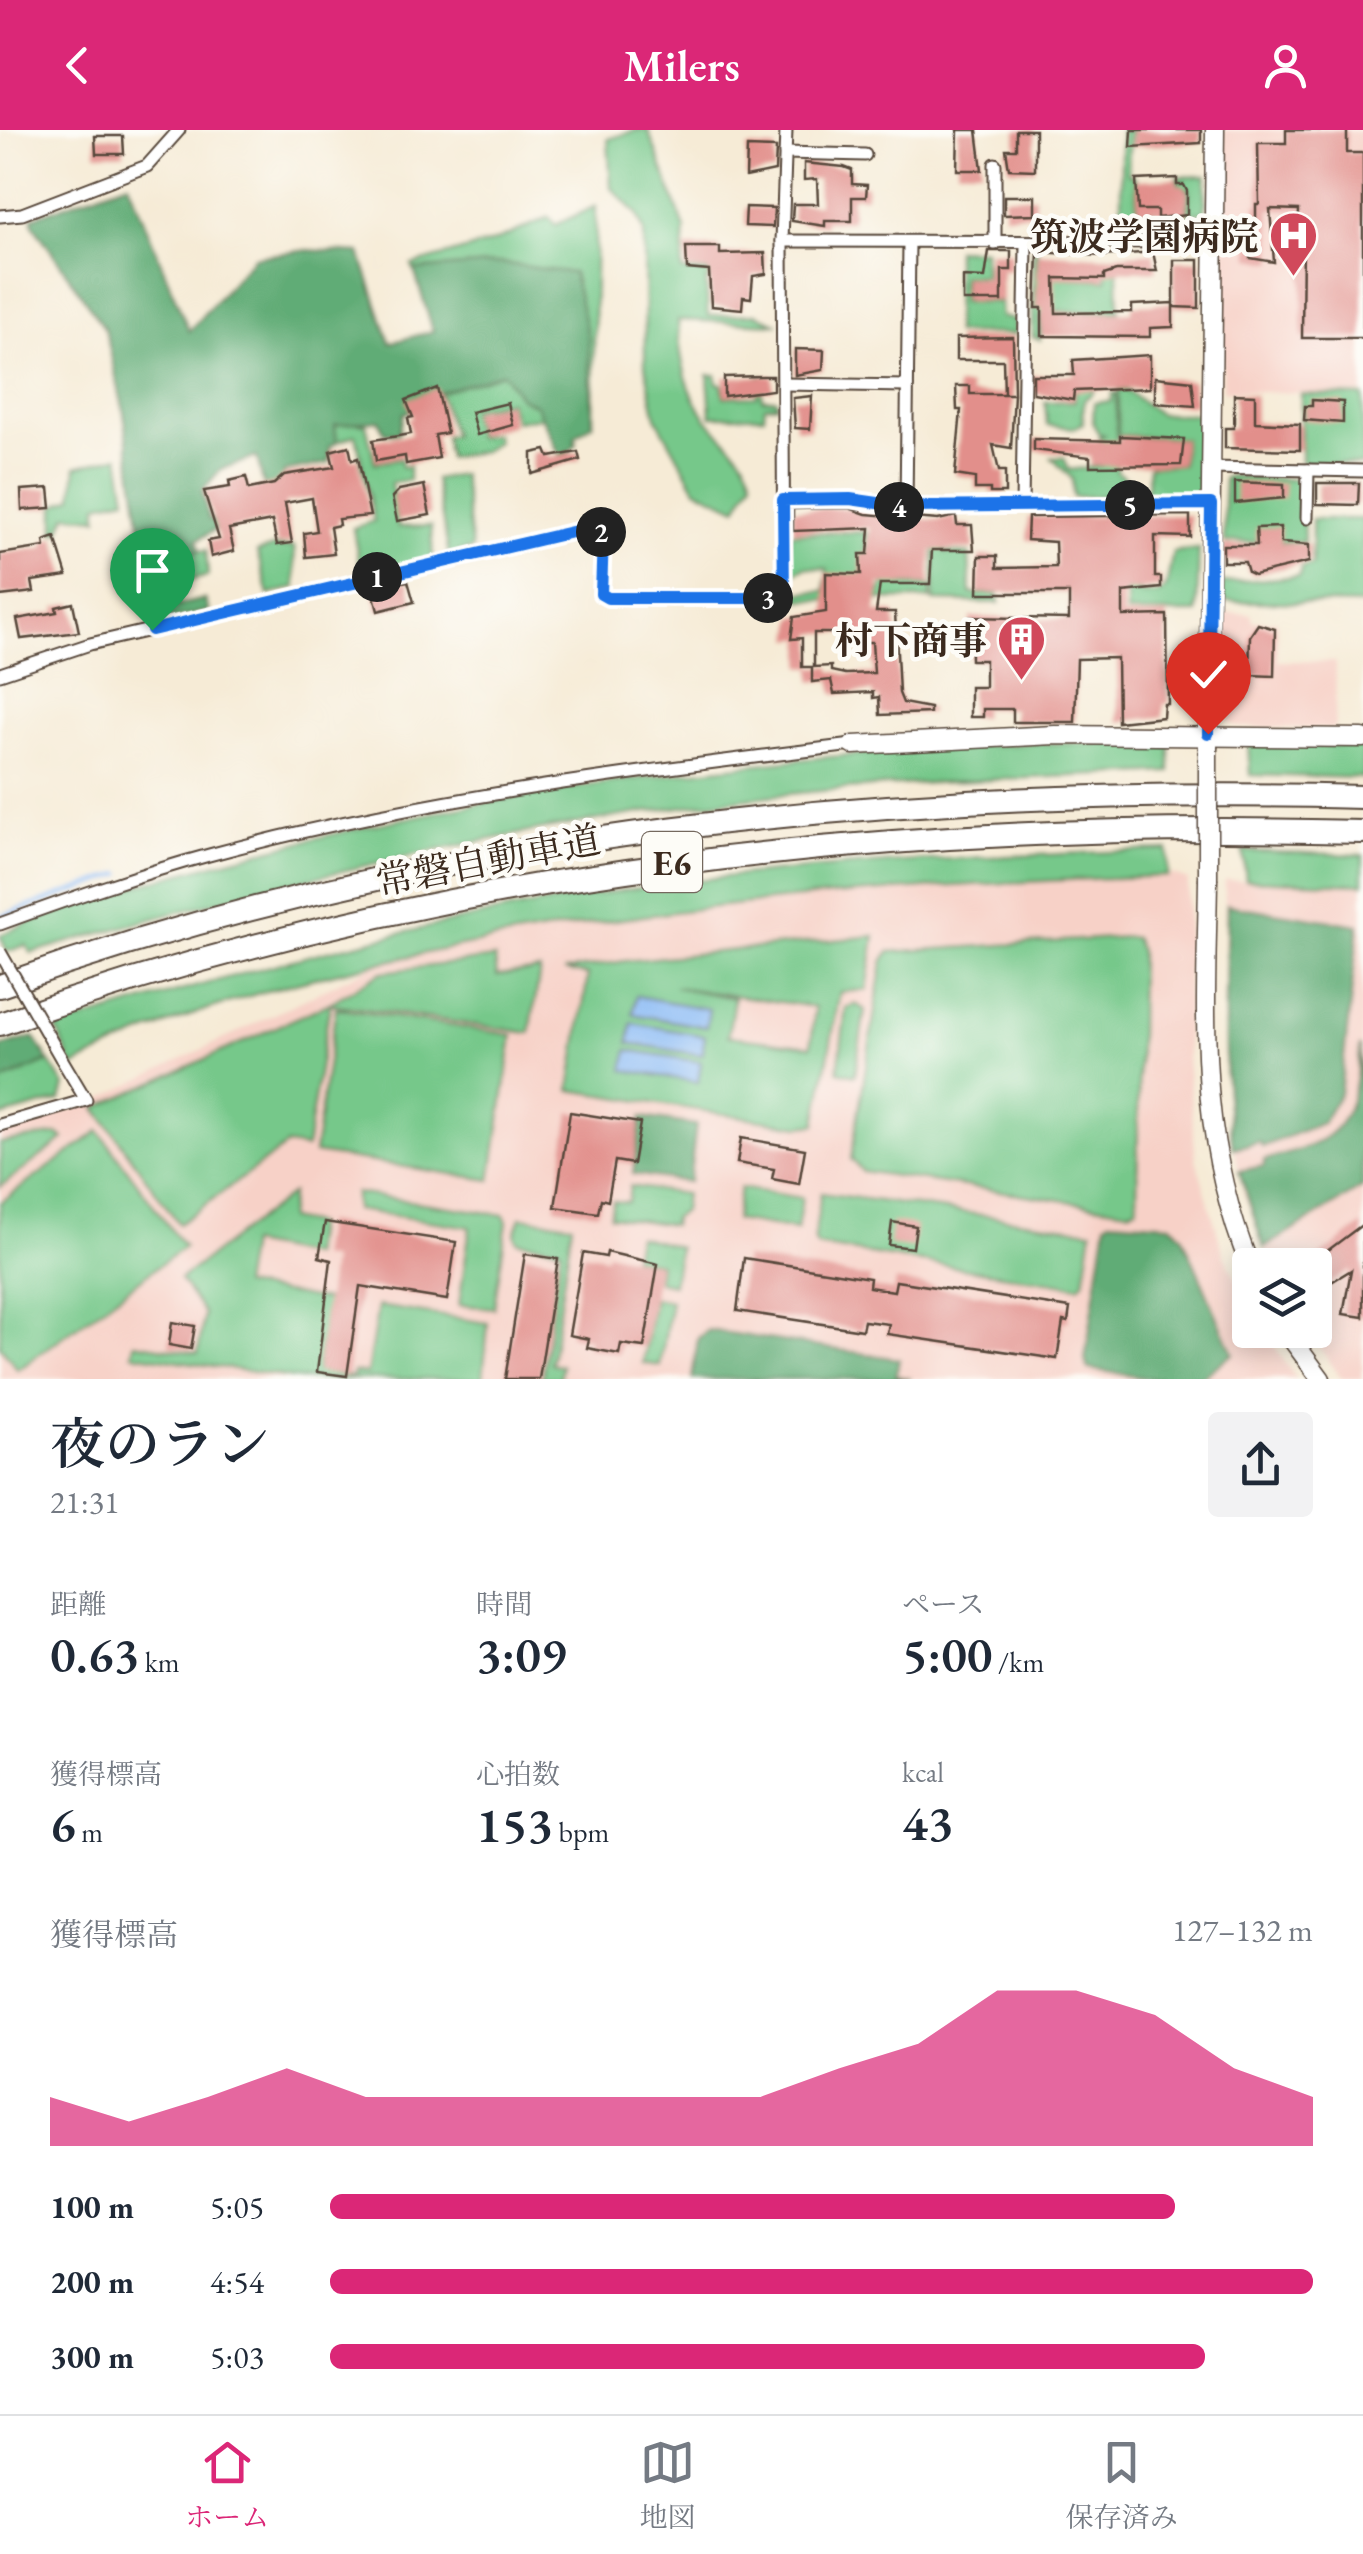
<!DOCTYPE html>
<html lang="ja">
<head>
<meta charset="utf-8">
<style>
	body { margin:0; font-family:"EB Garamond","Noto Serif JP",serif; background:#f2f2f3; color:#1f2937; height:100vh; display:flex; flex-direction:column; font-size:38px; white-space:nowrap }
	* { box-sizing:border-box; margin:0 }
	p { font-size:32px; color:#747a83 }
	.icon { flex:none; width:55px; height:55px; fill:none; stroke:currentColor; stroke-width:2; stroke-linecap:round; stroke-linejoin:round }
	.map { position:relative; height:1249px; overflow:hidden }
	.details { display:flex; flex-direction:column; background:#fff; flex:1 }
	.details>* { flex:none }
	.controls { position:absolute; left:1232px; top:1118px; display:grid; gap:20px }
	.controls a { display:grid; place-items:center; width:100px; height:100px; border-radius:10px; background:#fff; box-shadow:0 5px 25px #0003; font-size:50px }
	.pin { position:absolute; display:grid; place-items:center; width:85px; height:85px; color:#fff; margin:-102px -42px; border-radius:50% 50% 50% 0; rotate:-45deg; box-shadow:0 0 10px #0007 }
	.pin .icon { rotate:45deg }
	.km { position:absolute; width:50px; height:50px; margin:-25px; border-radius:50%; background:#222; color:#fff; font-size:28px; line-height:50px; text-align:center }
	.round { display:grid; place-items:center; flex:none; width:105px; height:105px; border-radius:10px; background:#f2f2f3 }
	.summary { display:flex; align-items:center; justify-content:space-between; height:170px; padding:0 50px }
	h1 { font-size:55px; font-weight:600; line-height:75px }
	.stats { display:grid; grid-template-columns:repeat(3,1fr); gap:15px; height:170px; padding:10px 50px }
	.stats div { display:grid; align-content:center }
	.stats b { font-size:50px; font-weight:600 }
	.stats small { font-size:28px; font-weight:400 }
	.stats p { font-size:28px }
	.chart { height:280px; padding:20px 50px }
	.chart p { display:flex; justify-content:space-between }
	.chart svg { width:100%; height:180px; margin-top:10px; fill:#db2777; opacity:.7 }
	ul { padding:0 50px; list-style:none; font-size:32px }
	li { display:grid; grid-template-columns:160px 120px 1fr; align-items:center; height:75px }
	li i { height:25px; border-radius:12px; background:#db2777 }
	header { display:flex; justify-content:space-between; align-items:center; height:130px; padding:0 50px; background:#db2777; color:#fff; font-size:45px; font-weight:600 }
	.tab-bar { display:flex; justify-content:space-around; align-items:center; height:140px; border-top:2px solid #e0e1e3; background:#fff; font-size:28px; color:#747a83 }
	.tab-bar a { display:grid; justify-items:center; gap:5px }
	.tab-bar .current { color:#db2777 }
	.map>svg:first-child { display:block }
</style>
</head>
<body>
<header><svg class="icon" aria-label="back" viewBox="0 0 24 24"><path d="M15 5l-7 7 7 7"/></svg>Milers<svg class="icon" aria-label="person" viewBox="0 0 24 24"><circle cx="12" cy="8" r="4"/><path d="M4 21q1-7 8-7t8 7"/></svg></header>
<div class="map">
<svg width="1363" height="1249" viewBox="0 0 1363 1249">
	<rect width="100%" height="100%" fill="#fdfcf7"/>
	<filter id="ink" filterUnits="userSpaceOnUse"><feTurbulence type="fractalNoise" baseFrequency=".01" numOctaves="2"/><feDisplacementMap in="SourceGraphic" scale="20" xChannelSelector="R" yChannelSelector="G"/><feConvolveMatrix kernelMatrix="1 2 1 2 8 2 1 2 1" color-interpolation-filters="sRGB"/></filter>
	<filter id="wash" filterUnits="userSpaceOnUse"><feTurbulence type="fractalNoise" baseFrequency=".0048" numOctaves="4" result="noise"/><feDisplacementMap in="SourceGraphic" scale="40" xChannelSelector="R" yChannelSelector="G"/><feGaussianBlur stdDeviation="2.25" result="paint"/><feColorMatrix in="noise" values="0 0 0 0 0 0 0 0 0 0 0 0 0 0 0 0 0 1.4 0 .05"/><feComposite in="paint" operator="in"/></filter>
	<g filter="url(#wash)">
		<rect width="100%" height="100%" fill="#f6ebd6"/>
		<g fill="#f7d1c7">
			<path d="M1224,0H1363V264L1222,261Z"/>
			<path d="M1221,483L1251,484L1253,491H1277L1278,531L1336,532L1335,599L1237,597L1218,583Z"/>
			<path d="M1174,745L1188,750L1187,928L1196,1029L1224,1125L1250,1176V1200H1264L1296,1249H0V1001L91,974L382,831L572,795L731,772L918,755Z"/>
			<path d="M1225,750L1363,754V1249H1342L1307,1200H1315V1135H1272L1244,1065L1230,996L1224,923Z"/>
		</g>
		<g fill="#76c88a" stroke="#587954" stroke-width="2.5" fill-rule="evenodd">
			<path d="M637,0H648L685,99L682,141L718,143V149L706,150L708,186L756,184L778,194L678,190C679,224 685,260 706,288C723,310 746,322 753,350L737,378L696,359L656,287L645,236L644,101L636,83L611,57L608,9Z"/>
			<path d="M1121,0H1130L1128,43L1136,48L1137,81L1155,82L1157,88L1188,87L1189,60L1179,54L1178,47L1206,46L1205,82L1194,83V99L1121,102Z"/>
			<path d="M596,76L593,294L588,206L502,133L414,140L412,135L493,112L549,87L555,95Z"/>
			<path d="M956,119L984,120V146H962V172H1000L1001,187L1015,190L1016,204L955,203Z"/>
			<path d="M1037,120L1038,146L1106,150L1107,141L1118,140L1119,181H1048L1041,186L1040,210L1033,207V121Z"/>
			<path d="M503,243L520,268L536,275L542,287L515,291L509,271L471,280L476,307L495,304L497,312L483,321L448,328L445,306L453,305L439,261Z"/>
			<path d="M1093,243V263L1084,270L1083,293L1075,298L1047,295L1045,272L1075,271V244Z"/>
			<path d="M708,245H716L717,253L722,254L724,267L757,266V247L762,246V269H776L777,275L765,276L764,286H711Z"/>
			<path d="M1118,260L1127,261L1159,284H1202L1201,365H1146L1149,336L1182,335L1184,309L1118,305Z"/>
			<path d="M1112,263H1116L1117,342L1137,355V365L1073,367L1072,349L1052,328H1064L1069,340L1102,336L1099,306L1106,305L1099,304L1093,294L1094,273L1111,271Z"/>
			<path d="M1301,264L1363,266V335L1301,332Z"/>
			<path d="M343,291L366,294L375,333L401,329L402,337L409,336V350L391,353L398,397L431,396L433,429L361,445L353,398L374,391L356,305L337,312L335,296Z"/>
			<path d="M119,326L126,368L98,374V388L67,385L60,401L55,403V376L73,367L76,337Z"/>
			<path d="M462,345L472,419L449,425L435,349Z"/>
			<path d="M1229,346L1303,350L1304,412H1224V348Z"/>
			<path d="M1312,389H1363V474L1222,471L1223,453L1300,446L1301,437L1312,435Z"/>
			<path d="M935,397L943,407L945,422L969,424L971,464H998L999,473L934,471Z"/>
			<path d="M867,402L865,450L869,463L879,464L886,451L899,444L900,454L931,456V469L789,470V463L825,461L827,439L806,437L790,445V403Z"/>
			<path d="M273,417H294L296,457L269,465L257,422Z"/>
			<path d="M1199,419L1197,483H1127V445L1138,444L1139,463L1159,464L1166,458L1173,422Z"/>
			<path d="M206,420L208,446L171,455L166,428Z"/>
			<path d="M1038,613L1170,614V642C1014,649 856,653 702,674C473,705 253,759 31,823L26,815L7,822L0,805C75,771 158,749 237,728C498,658 769,625 1038,613Z"/>
			<path d="M1248,614L1363,616V648L1250,645Z"/>
			<path d="M1168,720V746C924,754 701,770 461,816C328,842 193,873 73,937L56,898C245,840 435,788 631,759C809,733 989,726 1168,720Z"/>
			<path d="M1243,721L1363,725V754L1246,750Z"/>
			<path d="M875,806L867,860L840,862L816,994L800,996L570,960L588,845L564,841L625,831ZM675,857L815,877L811,916L728,906L734,868ZM637,866L709,880L706,897L633,884ZM632,894L705,906L702,925L629,913ZM628,920L701,933L698,952L625,940Z"/>
			<path d="M1127,807L1134,808L1140,821L1137,1077L1128,1080L862,1041L851,1029L883,832L889,822Z"/>
			<path d="M495,828L497,846L540,840L530,903L330,874L306,1018L287,1015L179,1094L96,978L330,873L382,842Z"/>
			<path d="M856,874L865,880L855,945L838,941L846,878Z"/>
			<path d="M336,878L513,905L491,1050L314,1023Z"/>
			<path d="M49,931L65,956L61,970L0,987V952Z"/>
			<path d="M99,1001L184,1117L18,1240L0,1216V1073Z"/>
			<path d="M58,1004L64,1009L0,1057V1013Z"/>
			<path d="M630,1056L685,1064L683,1081L673,1088L672,1095L610,1086L613,1071L628,1072Z"/>
			<path d="M740,1058L802,1068L797,1100L735,1090Z"/>
			<path d="M355,1063L504,1085L507,1092L494,1178L459,1175L470,1097L355,1080Z"/>
			<path d="M821,1063L1092,1100L1084,1152L1079,1156L817,1116L814,1109Z"/>
			<path d="M291,1064L288,1089L315,1094L311,1126L249,1114L242,1156L327,1170L317,1241L353,1247L354,1242L367,1244L378,1176L488,1193L483,1249H300L132,1224L134,1213L198,1223L204,1184L180,1149Z"/>
			<path d="M521,1087L572,1094L551,1233L562,1236L560,1249H542L561,1118L517,1111L515,1104Z"/>
			<path d="M637,1106L679,1117L673,1154L657,1151L659,1133L633,1128Z"/>
			<path d="M654,1168L671,1171L660,1236L643,1233Z"/>
		</g>
		<g fill="#60ac76" stroke="#4e6b4a" stroke-width="2.5">
			<path d="M128,52L189,201L254,127L308,120L360,123L390,213L433,201L414,140L502,133L573,143L588,206L593,294L575,307L576,315L561,328L536,275L521,268L503,243L428,266V276L404,283L399,303H384L379,290L335,295L337,312L330,317L329,333L284,342V357L265,361L257,327L221,339L202,361L209,390L219,387L220,397L197,410L200,421L146,432L123,278L105,199L32,93L33,87Z"/>
			<path d="M173,457L178,475L205,469L209,481L161,492L152,463Z"/>
			<path d="M1227,775L1359,795L1340,963L1322,993L1262,1017L1260,1012L1233,1018C1220,938 1226,856 1227,775Z"/>
			<path d="M34,907L49,931L0,952V917Z"/>
			<path d="M1360,916L1363,1057L1264,1118L1239,1041L1264,1036V1030C1343,1012 1352,993 1360,916Z"/>
			<path d="M642,987L696,995L689,1052L633,1044Z"/>
			<path d="M1110,1090L1171,1094L1182,1105L1233,1223L1200,1249H1153L1088,1239L1085,1230L1106,1093Z"/>
			<path d="M708,1200L899,1229L896,1246L911,1249H692L698,1208Z"/>
		</g>
		<g fill="#89baf5" stroke="#62728a" stroke-width="2.5">
			<path d="M636,866L709,879L706,897L633,884Z"/>
			<path d="M632,893L705,906L702,925L629,913Z"/>
			<path d="M628,920L701,932L698,952L624,940Z"/>
		</g>
		<g fill="none" stroke-linecap="round" stroke-linejoin="round">
			<path stroke="#89baf5" stroke-width="5" d="M0,787L121,744"/>
		</g>
		<g id="blocks">
			<g fill="#e28f8b" fill-rule="evenodd">
				<path d="M958,0H977L982,40H957Z"/>
				<path d="M1016,0H1035V40L1009,39L1006,19H1016Z"/>
				<path d="M1132,0H1201V13L1131,17Z"/>
				<path d="M1286,0H1347V23H1363V208H1302L1303,111H1298L1299,80L1270,79L1274,132L1250,128L1249,110H1256V74H1259L1258,13H1286Z"/>
				<path d="M95,6H123L124,24H96Z"/>
				<path d="M747,17L776,18L775,41L746,47Z"/>
				<path d="M804,33L844,37L852,40V54L867,55L866,67H852V91H825V96L792,91L793,74H818L817,49L804,50Z"/>
				<path d="M1177,48V55H1184L1187,61V85L1157,88V80H1138L1136,50Z"/>
				<path d="M1004,66H1035V84L1004,85Z"/>
				<path d="M746,77L774,78L773,97L745,96Z"/>
				<path d="M686,117H720V124L765,123L766,144L753,146L751,168L743,167L742,179L711,176L709,141L687,139Z"/>
				<path d="M989,121H1011V140H1002V171H963V147L985,148Z"/>
				<path d="M1038,122L1102,126L1153,122L1157,141H1116L1104,145V149L1055,148L1056,183L1132,182V175L1173,173V197L1150,198V207L1042,206V178H1036Z"/>
				<path d="M1174,130H1199V178L1174,177Z"/>
				<path d="M1013,207L1014,264H1005H1014L1011,318L993,315L999,341H1005V363H990V359H975V348L955,345L961,280H957L956,256H970V264H1004L1003,230H956V208Z"/>
				<path d="M795,219L824,220L823,240L795,245Z"/>
				<path d="M1150,225V258L1074,261L1073,270L1033,263V245H1074L1073,230Z"/>
				<path d="M763,246H773V260L724,266V247Z"/>
				<path d="M1155,247L1192,251L1195,276L1155,273Z"/>
				<path d="M437,258L447,303L435,305L439,328L406,334L405,326L376,331L373,310L411,304L408,288L413,287L406,270Z"/>
				<path d="M1234,264L1255,265V292L1300,294V320L1225,318V298H1234Z"/>
				<path d="M812,266L810,299L795,298L793,268Z"/>
				<path d="M1312,270L1343,272V293L1304,290L1305,276H1312Z"/>
				<path d="M508,273L513,295L477,305L471,282Z"/>
				<path d="M1120,306L1184,309L1181,335L1090,336V327L1034,320V309L1120,311Z"/>
				<path d="M349,316L352,330L358,328L370,386L338,389L339,395L330,397L334,424L306,427L304,403L317,401L312,368L285,373L292,413L277,415L272,391L229,399L234,421L211,427L208,411L219,409L204,361L230,357L229,351L246,347L249,359L274,354L284,345L334,337L330,321Z"/>
				<path d="M546,320L549,327L578,322L580,330L532,344V323Z"/>
				<path d="M1235,352L1284,354V368L1235,373Z"/>
				<path d="M1317,353H1359L1358,375L1317,374Z"/>
				<path d="M424,355L430,385L397,391L392,367L399,360Z"/>
				<path d="M49,358L51,378L22,380L21,360Z"/>
				<path d="M849,378L866,384L938,390L956,386L957,395H972L974,420H932L930,454H880L876,482H895L899,563L903,573L930,578V583L880,585L879,567L873,568V562L834,564L831,550L812,552V537H802V508L791,509L794,487L826,482V443L861,444L860,424H868L870,398L793,401V379ZM814,503H851V512H872L874,543L845,544L831,541V536L814,537Z"/>
				<path d="M1190,385V407L1155,406V447H1161V458L1123,462V486L1167,485L1168,574H1164L1163,587L1118,592L1117,528L1077,529L1075,592H1013V579H983V587H970V557H985V530H971L970,487L1069,489V463H978L979,426H997V438L1056,437L1055,412L1027,410L1028,387Z"/>
				<path d="M1280,397L1281,413L1309,415V432L1254,445L1248,442L1245,432H1223V415H1257L1256,398Z"/>
				<path d="M55,407L67,446L32,451L34,462L0,466V424L45,417L44,411Z"/>
				<path d="M408,451L414,472L378,481L372,458Z"/>
				<path d="M73,473L79,502L21,509L17,489L57,482L56,477Z"/>
				<path d="M1258,494L1275,499L1274,546L1249,545L1250,506Z"/>
				<path d="M570,982L640,993L633,1034L615,1031L608,1071L601,1069L598,1083L555,1077Z"/>
				<path d="M741,1008L805,1019L799,1054L772,1049L774,1039L737,1033Z"/>
				<path d="M325,1092L456,1112L447,1170L360,1156L347,1246L317,1242L331,1130L319,1127Z"/>
				<path d="M892,1092L916,1096L913,1118L889,1115Z"/>
				<path d="M1363,1094V1187L1343,1184L1351,1140L1315,1162V1130Z"/>
				<path d="M607,1122L658,1134L644,1217L621,1214L619,1224L587,1218L589,1209L569,1205L583,1123L606,1127Z"/>
				<path d="M525,1124L558,1129L539,1249H505Z"/>
				<path d="M744,1128L870,1148L869,1157L894,1161L896,1151L1070,1178L1068,1192L1063,1191L1057,1229L887,1204L889,1194L864,1191L862,1200L737,1181Z"/>
				<path d="M172,1192L195,1196L191,1219L169,1215Z"/>
			</g>
		</g>
	</g>
	<g filter="url(#ink)">
		<use href="#blocks" fill-opacity="0" stroke="#57473a" stroke-width="2.5"/>
		<g fill="none" stroke-linecap="round" stroke-linejoin="round">
			<defs>
				<g id="street">
					<path d="M785,23L865,25"/>
					<path d="M0,86L22,84L147,36L179,0"/>
					<path d="M782,111L1214,112"/>
					<path d="M995,114V34"/>
					<path d="M784,254L907,256"/>
					<path d="M1211,338L1363,341"/>
					<path d="M783,370L850,369L906,377L1211,374"/>
					<path d="M1022,376L1026,115"/>
					<path d="M906,377L909,113"/>
					<path d="M1307,388L1308,340"/>
					<path d="M0,544L90,514L589,398L603,406L601,464L608,468H784L782,111L786,0"/>
					<path d="M0,794C69,769 139,744 209,725C420,668 637,641 853,615"/>
					<path d="M0,995L86,970L61,928"/>
				</g>
				<g id="secondary">
					<path d="M853,615L1055,605L1363,608"/>
					<path d="M1208,617L1215,0"/>
					<path d="M1208,750C1206,889 1196,1003 1250,1136"/>
					<path d="M1285,1200L1321,1249"/>
				</g>
				<g id="highway">
					<path d="M0,856C438,700 901,655 1363,667"/>
					<path d="M0,894C439,738 900,689 1363,702"/>
				</g>
			</defs>
			<use href="#street" stroke="#57473a" stroke-width="15"/>
			<use href="#secondary" stroke="#57473a" stroke-width="21"/>
			<use href="#highway" stroke="#57473a" stroke-width="26"/>
			<use href="#street" stroke="#fff" stroke-width="11"/>
			<use href="#secondary" stroke="#fff" stroke-width="18"/>
			<use href="#highway" stroke="#fff" stroke-width="22"/>
			<defs>
				<path id="street-bridge" d="M0,822L61,928"/>
				<path id="secondary-bridge" d="M1208,750V617"/>
			</defs>
			<use href="#street-bridge" stroke="#57473a" stroke-width="15" stroke-linecap="butt"/>
			<use href="#secondary-bridge" stroke="#57473a" stroke-width="21" stroke-linecap="butt"/>
			<use href="#street-bridge" stroke="#fff" stroke-width="11"/>
			<use href="#secondary-bridge" stroke="#fff" stroke-width="18"/>
		</g>
	</g>
	<g fill="none" stroke-linecap="round" stroke-linejoin="round" filter="url(#ink)">
		<defs>
			<path id="route" d="M152,500L589,398L600,400L603,406L601,464L608,468H784L783,370L850,369L906,377L1211,374L1208,604"/>
		</defs>
		<use href="#route" stroke="#fff" stroke-width="20"/>
		<use href="#route" stroke="#1a73e8" stroke-width="12"/>
	</g>
	<defs>
		<symbol id="hospital-pin" viewBox="-11 -11 22 30"><path d="M0 17L-7.5 6A9.5 9.5 0 1 1 7.5 6Z" fill="#d1495b" stroke="#fdfcf7"/><path d="M-5-5h3v3.5h4V-5h3V5h-3V1.5h-4V5h-3Z" fill="#fff"/></symbol>
		<symbol id="building-pin" viewBox="-11 -11 22 30"><path d="M0 17L-7.5 6A9.5 9.5 0 1 1 7.5 6Z" fill="#d1495b" stroke="#fdfcf7"/><path d="M-4-6H4V6H1V3H-1V6H-4ZM-2.5-4.3h1.7v1.8h-1.7ZM.8-4.3h1.7v1.8H.8ZM-2.5-1h1.7V.8h-1.7ZM.8-1h1.7V.8H.8Z" fill="#fff"/></symbol>
	</defs>
	<g fill-rule="evenodd">
		<use href="#hospital-pin" x="1266" y="78" width="55" height="75"/>
		<use href="#building-pin" x="994" y="482" width="55" height="75"/>
	</g>
	<g text-anchor="middle" dominant-baseline="central" stroke-width="9" stroke-linejoin="round" paint-order="stroke">
		<rect fill="#fdfcf7" stroke="#75695f" stroke-width="2.5" x="642" y="702" width="60" height="60" rx="8"/>
		<g font-size="35" font-weight="bold" fill="#3b2a1e">
			<text x="672" y="732">E6</text>
		</g>
		<g font-size="38" font-weight="bold" fill="#3b2a1e" stroke="#fdfcf7" text-anchor="end">
			<text x="1258" y="106">筑波学園病院</text>
			<text x="987" y="510">村下商事</text>
		</g>
		<g font-size="38" fill="#3b2a1e" stroke="#fdfcf7">
			<text transform="translate(488 730) rotate(-11)">常磐自動車道</text>
		</g>
	</g>
</svg>
<div class="controls">
<a><svg class="icon" aria-label="layers" viewBox="0 0 24 24"><path d="M12 4l9 5-9 5-9-5zM3 14l9 5 9-5"/></svg></a>
</div>
<div class="pin" style="left:152px;top:500px;background:#1e9e55"><svg class="icon" aria-label="arrive" viewBox="0 0 24 24"><path d="M6 21V4h12l-3 4 3 4H6"/></svg></div>
<div class="pin" style="left:1208px;top:604px;background:#d93025"><svg class="icon" aria-label="check" viewBox="0 0 24 24"><path d="M5 12l5 5 9-10"/></svg></div>
<b class="km" style="left:377px;top:447px">1</b>
<b class="km" style="left:601px;top:402px">2</b>
<b class="km" style="left:768px;top:468px">3</b>
<b class="km" style="left:899px;top:377px">4</b>
<b class="km" style="left:1130px;top:375px">5</b>
</div>
<section class="details">
<div class="summary"><div><h1>夜のラン</h1><p>21:31</p></div><a class="round"><svg class="icon" aria-label="share" viewBox="0 0 24 24"><path d="M12 15V3M7 8l5-5 5 5M5 13v7h14v-7"/></svg></a></div>
<div class="stats">
<div><p>距離</p><b>0.63<small> km</small></b></div>
<div><p>時間</p><b>3:09</b></div>
<div><p>ペース</p><b>5:00<small> /km</small></b></div>
</div>
<div class="stats">
<div><p>獲得標高</p><b>6<small> m</small></b></div>
<div><p>心拍数</p><b>153<small> bpm</small></b></div>
<div><p>kcal</p><b>43</b></div>
</div>
<div class="chart"><p><span>獲得標高</span>127–132 m</p>
<svg viewBox="0 0 160 44" preserveAspectRatio="none"><path d="M0 44V32L10 38L20 32L30 25L40 32L50 32L60 32L70 32L80 32L90 32L100 25L110 19L120 6L130 6L140 12L150 25L160 32V44z"/></svg>
</div>
<ul>
<li><b>100 m</b>5:05<i style="width:86%"></i></li>
<li><b>200 m</b>4:54<i style="width:100%"></i></li>
<li><b>300 m</b>5:03<i style="width:89%"></i></li>
</ul>
</section>
<nav class="tab-bar">
<a class="current"><svg class="icon" aria-label="home" viewBox="0 0 24 24"><path d="M3 11l9-7 9 7M6 9v11h12V9"/></svg>ホーム</a>
<a><svg class="icon" aria-label="map" viewBox="0 0 24 24"><path d="M3 6l6-2 6 2 6-2v14l-6 2-6-2-6 2zM9 4v14M15 6v14"/></svg>地図</a>
<a><svg class="icon" aria-label="saved" viewBox="0 0 24 24"><path d="M7 4h10v16l-5-4-5 4z"/></svg>保存済み</a>
</nav>
</body>
</html>
